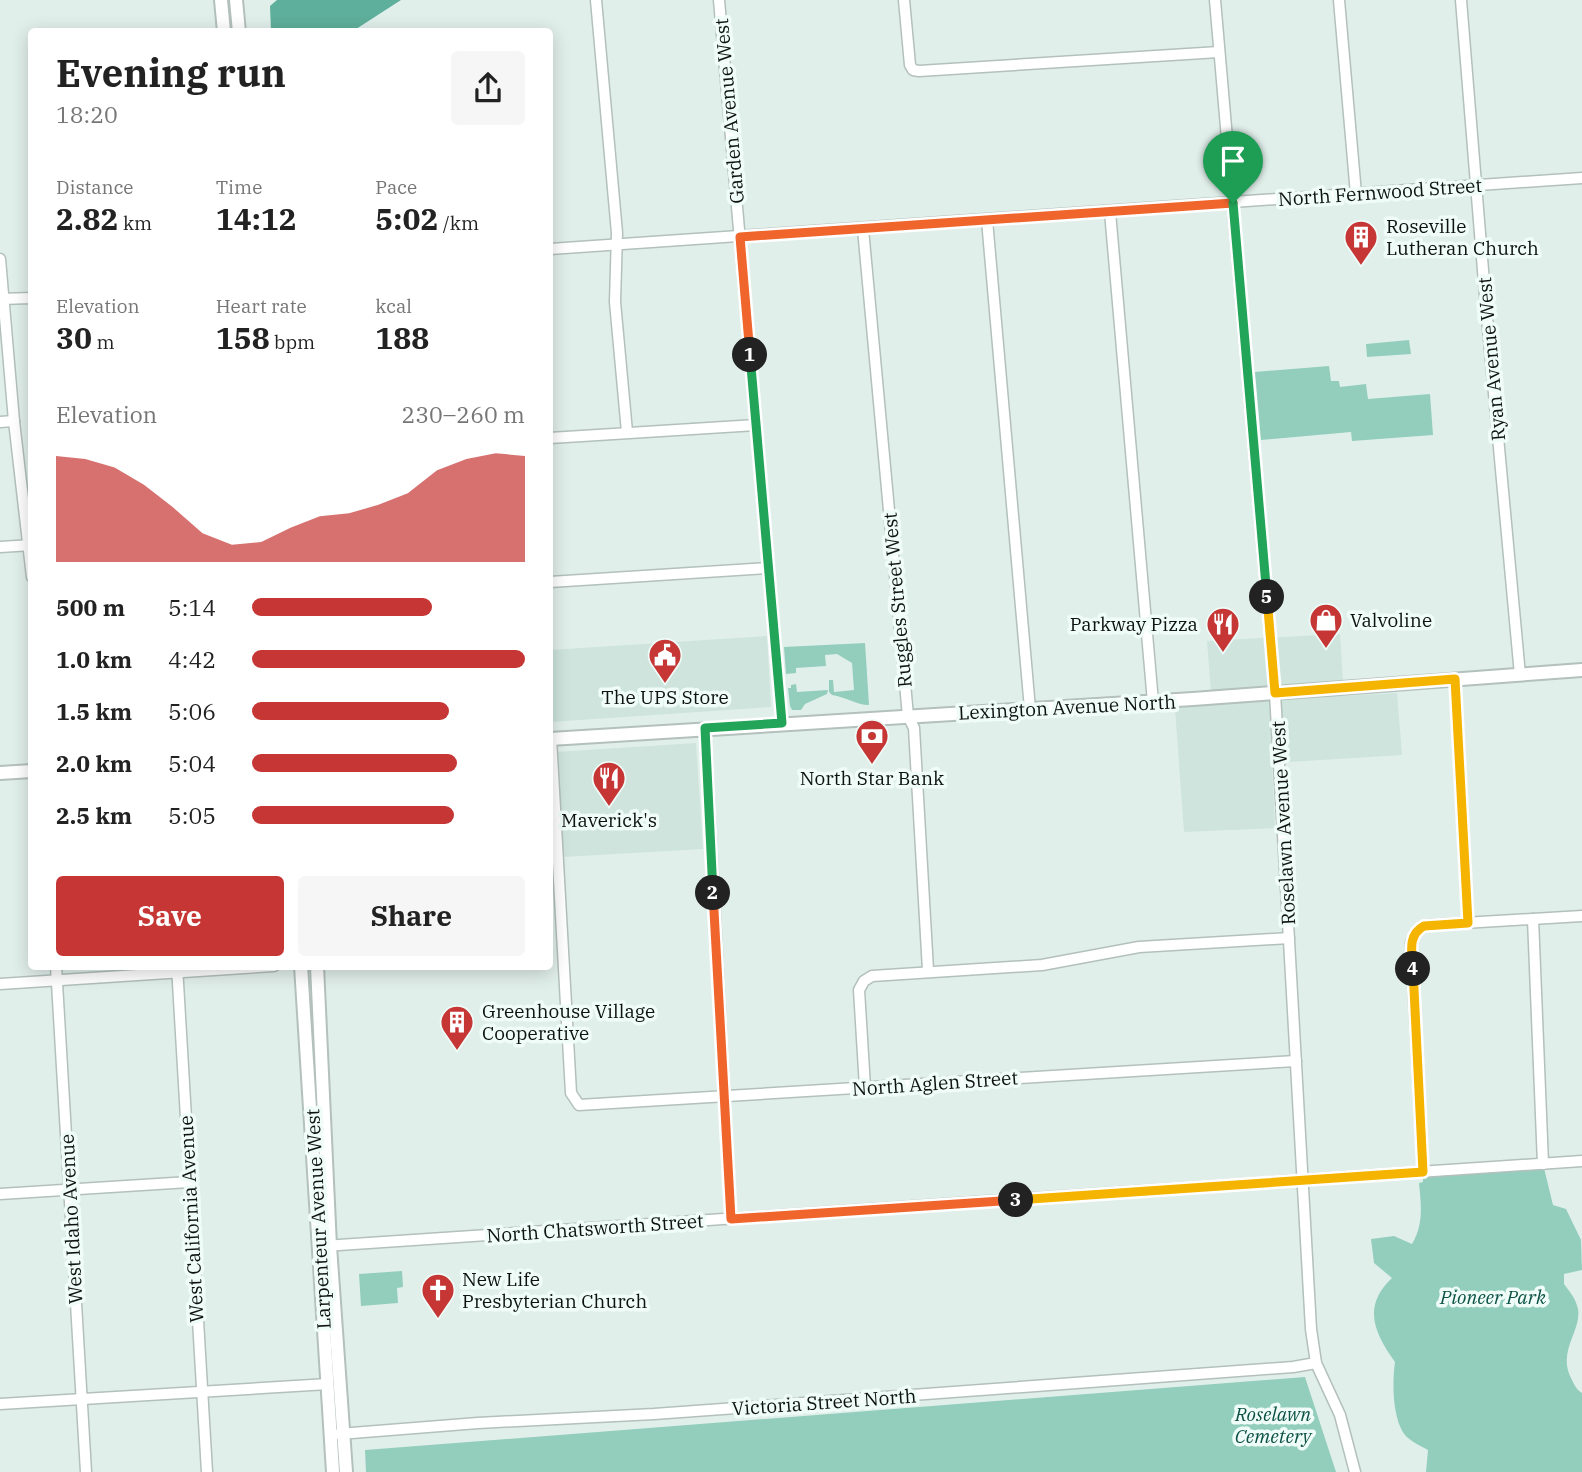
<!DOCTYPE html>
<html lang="en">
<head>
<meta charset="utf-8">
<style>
	body { margin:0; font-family:"IBM Plex Serif",serif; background:#f6f6f6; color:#222; height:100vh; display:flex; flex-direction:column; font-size:26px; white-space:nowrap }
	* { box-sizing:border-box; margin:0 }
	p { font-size:23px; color:#767676 }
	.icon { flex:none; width:38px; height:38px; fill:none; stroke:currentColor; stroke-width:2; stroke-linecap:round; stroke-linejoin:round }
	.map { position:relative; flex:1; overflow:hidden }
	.drawer { position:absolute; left:28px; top:28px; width:525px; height:942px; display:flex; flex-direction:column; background:#fff; border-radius:7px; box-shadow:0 4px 18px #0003 }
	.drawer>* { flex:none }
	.pin { position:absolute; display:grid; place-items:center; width:60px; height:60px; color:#fff; margin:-72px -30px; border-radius:50% 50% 50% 0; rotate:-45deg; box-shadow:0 0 7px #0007 }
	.pin .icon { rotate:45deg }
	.km { position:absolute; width:35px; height:35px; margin:-18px; border-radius:50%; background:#222; color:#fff; font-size:19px; line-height:35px; text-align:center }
	.round { display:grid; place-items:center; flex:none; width:74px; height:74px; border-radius:7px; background:#f6f6f6 }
	.headline { display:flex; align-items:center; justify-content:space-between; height:119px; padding:0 28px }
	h1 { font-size:38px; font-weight:700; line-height:52px }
	.metrics { display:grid; grid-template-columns:repeat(3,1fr); gap:10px; height:119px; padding:7px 28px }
	.metrics div { display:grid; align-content:center }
	.metrics b { font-size:30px; font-weight:700 }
	.metrics small { font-size:19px; font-weight:400 }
	.metrics p { font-size:19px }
	.chart { height:196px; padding:14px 28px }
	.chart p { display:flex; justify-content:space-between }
	.chart svg { width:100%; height:126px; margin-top:7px; fill:#c53635; opacity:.7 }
	.action { display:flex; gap:14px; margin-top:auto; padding:14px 28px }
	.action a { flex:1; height:80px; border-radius:7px; background:#c53635; color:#fff; font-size:28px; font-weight:700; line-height:80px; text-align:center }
	.action a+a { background:#f6f6f6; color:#222 }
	ul { padding:0 28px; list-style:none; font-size:23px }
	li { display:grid; grid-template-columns:112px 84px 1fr; align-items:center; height:52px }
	li i { height:18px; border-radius:9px; background:#c53635 }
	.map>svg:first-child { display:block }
</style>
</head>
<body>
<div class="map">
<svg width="1582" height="1472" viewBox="0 0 1582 1472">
	<rect width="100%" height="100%" fill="#e1efeb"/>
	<g fill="#cee4dd">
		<path d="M1340,634L1344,696L1397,693L1402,755L1272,763L1275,828L1184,832L1175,708L1212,705L1207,641Z"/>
		<path d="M767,636L771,707L550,722V650Z"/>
		<path d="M696,743L703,849L563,857L556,752Z"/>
	</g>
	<g fill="#93cebd">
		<path d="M1409,340L1411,354L1367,357L1366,344Z"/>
		<path d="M1329,366L1331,381H1339L1340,387L1366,384L1368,399L1430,394L1433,435L1352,441L1351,432L1261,440L1255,372Z"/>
		<path d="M865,643L869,705C856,705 846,697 832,695L829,692V680H833L834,692L854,690L852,663L837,654L825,655L826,666L796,668V673L786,674L784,647Z"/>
		<path d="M796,684L797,692L828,690L827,694L805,704L801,710H792L790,706L788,688H791V685Z"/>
		<path d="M1544,1168L1553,1205L1566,1209L1581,1240L1582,1270L1564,1274V1284C1570,1292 1576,1299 1578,1309C1582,1331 1556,1352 1572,1380C1575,1386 1577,1390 1582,1393V1472H1426L1428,1450C1421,1446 1414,1443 1408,1438C1392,1424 1392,1382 1395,1362C1374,1333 1362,1306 1392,1278L1374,1263L1371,1239L1394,1236L1412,1244C1424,1224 1421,1205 1419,1183L1423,1182V1177Z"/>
		<path d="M402,1271L403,1287L397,1288L398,1303L361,1306L359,1274Z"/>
		<path d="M1305,1377L1336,1472H366L365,1450Z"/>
	</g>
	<path fill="#5eaf9b" d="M277,0H401L353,31H271L270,6Z"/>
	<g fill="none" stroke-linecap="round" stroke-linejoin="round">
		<defs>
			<g id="minor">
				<path d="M596,0L617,233L615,302L627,432"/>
				<path d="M719,0L782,723"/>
				<path d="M904,0L910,65L913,70L919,71L1219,52"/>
				<path d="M1215,0L1275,693L1311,1329L1316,1363L1340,1415L1355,1472"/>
				<path d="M1339,0L1356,194"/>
				<path d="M1461,0L1486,307L1520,675"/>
				<path d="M1110,212L1153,702"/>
				<path d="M987,220L1030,709"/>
				<path d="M863,229L908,716L914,728L928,970"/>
				<path d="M550,249L1582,178"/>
				<path d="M0,259L14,421L32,577"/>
				<path d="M0,299L32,298"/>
				<path d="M0,422L14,421"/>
				<path d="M550,438L756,425"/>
				<path d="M0,547L32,545"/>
				<path d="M550,582L768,568"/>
				<path d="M1455,679L1468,923"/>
				<path d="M705,728L731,1219"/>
				<path d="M551,738L571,1093L579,1105L1296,1061"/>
				<path d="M1533,919L1543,1164"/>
				<path d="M56,966L86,1472"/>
				<path d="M177,966L207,1472"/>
				<path d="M0,984L274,966"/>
				<path d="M865,1087L859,990L864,981L872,976L1042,965L1139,947L1289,938"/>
				<path d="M1423,1172L1411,943C1414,932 1419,927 1430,925L1582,916"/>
				<path d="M0,1194L189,1182"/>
				<path d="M324,1246L1582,1161"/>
				<path d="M0,1404L328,1384"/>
				<path d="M339,1434L478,1423L654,1414L1293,1367L1316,1363"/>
			</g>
			<g id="major">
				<path d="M221,0L224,32"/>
				<path d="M236,0L239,32"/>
				<path d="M550,739L1193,699L1582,670"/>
				<path d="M0,773L32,771"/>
				<path d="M301,966L333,1472"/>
				<path d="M317,966L330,1246L346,1472"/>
			</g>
		</defs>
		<use href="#minor" stroke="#b3c0bc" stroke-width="13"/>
		<use href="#major" stroke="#b3c0bc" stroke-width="16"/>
		<use href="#minor" stroke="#fff" stroke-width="10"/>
		<use href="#major" stroke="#fff" stroke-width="12"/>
	</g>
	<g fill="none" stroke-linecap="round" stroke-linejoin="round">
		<defs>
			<path id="split-1" d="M750,355L740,237L1233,203"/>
			<path id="split-2" d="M713,893L705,728L782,723L750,355"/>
			<path id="split-3" d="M713,893L731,1219L1016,1200"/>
			<path id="split-4" d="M1016,1200L1423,1172L1413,969"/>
			<path id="split-5" d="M1267,597L1275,693L1455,679L1468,923L1424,926C1407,935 1412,953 1413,969"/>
			<path id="split-6" d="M1233,203L1267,597"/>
		</defs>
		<use href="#split-1" stroke="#fff" stroke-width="14"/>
		<use href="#split-2" stroke="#fff" stroke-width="14"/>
		<use href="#split-3" stroke="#fff" stroke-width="14"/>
		<use href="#split-4" stroke="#fff" stroke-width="14"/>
		<use href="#split-5" stroke="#fff" stroke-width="14"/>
		<use href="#split-6" stroke="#fff" stroke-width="14"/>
		<use href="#split-1" stroke="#f0652b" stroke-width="9"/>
		<use href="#split-2" stroke="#22a559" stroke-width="9"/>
		<use href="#split-3" stroke="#f0652b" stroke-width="9"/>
		<use href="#split-4" stroke="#f5b400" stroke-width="9"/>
		<use href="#split-5" stroke="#f5b400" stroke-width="9"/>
		<use href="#split-6" stroke="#22a559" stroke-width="9"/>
	</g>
	<defs>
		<symbol id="building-pin" viewBox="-11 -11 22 30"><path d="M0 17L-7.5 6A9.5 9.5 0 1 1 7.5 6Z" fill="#c53635" stroke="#effcf8"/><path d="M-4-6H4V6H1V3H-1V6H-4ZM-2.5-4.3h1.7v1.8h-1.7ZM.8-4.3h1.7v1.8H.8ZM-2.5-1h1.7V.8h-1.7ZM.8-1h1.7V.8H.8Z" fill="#fff"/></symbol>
		<symbol id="shop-pin" viewBox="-11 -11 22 30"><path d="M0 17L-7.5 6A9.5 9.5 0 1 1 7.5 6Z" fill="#c53635" stroke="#effcf8"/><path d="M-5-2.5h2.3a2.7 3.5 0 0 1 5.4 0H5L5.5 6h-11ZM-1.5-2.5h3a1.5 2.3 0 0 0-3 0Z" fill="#fff"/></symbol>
		<symbol id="restaurant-pin" viewBox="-11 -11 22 30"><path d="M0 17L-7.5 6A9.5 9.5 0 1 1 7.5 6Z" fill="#c53635" stroke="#effcf8"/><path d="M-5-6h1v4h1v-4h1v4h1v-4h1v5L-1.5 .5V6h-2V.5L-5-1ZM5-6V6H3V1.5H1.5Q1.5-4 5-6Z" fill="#fff"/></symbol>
		<symbol id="civic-pin" viewBox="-11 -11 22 30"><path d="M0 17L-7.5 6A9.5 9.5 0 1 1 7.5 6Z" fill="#c53635" stroke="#effcf8"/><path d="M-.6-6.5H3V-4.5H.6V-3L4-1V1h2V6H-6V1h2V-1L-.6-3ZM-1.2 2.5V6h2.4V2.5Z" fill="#fff"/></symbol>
		<symbol id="bank-pin" viewBox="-11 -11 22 30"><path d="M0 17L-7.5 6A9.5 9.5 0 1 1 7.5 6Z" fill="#c53635" stroke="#effcf8"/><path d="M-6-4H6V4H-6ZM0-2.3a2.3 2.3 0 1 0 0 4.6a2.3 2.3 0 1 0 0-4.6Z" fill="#fff"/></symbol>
		<symbol id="church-pin" viewBox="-11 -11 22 30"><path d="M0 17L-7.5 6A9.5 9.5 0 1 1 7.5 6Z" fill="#c53635" stroke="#effcf8"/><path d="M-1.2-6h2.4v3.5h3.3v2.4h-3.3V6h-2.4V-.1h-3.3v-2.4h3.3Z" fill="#fff"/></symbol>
	</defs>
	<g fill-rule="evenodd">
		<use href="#building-pin" x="1342" y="218" width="38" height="52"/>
		<use href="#shop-pin" x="1307" y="601" width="38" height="52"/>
		<use href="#restaurant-pin" x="1204" y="605" width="38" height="52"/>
		<use href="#civic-pin" x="646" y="636" width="38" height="52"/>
		<use href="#bank-pin" x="853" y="717" width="38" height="52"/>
		<use href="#restaurant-pin" x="590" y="759" width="38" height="52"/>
		<use href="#building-pin" x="438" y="1003" width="38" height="52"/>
		<use href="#church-pin" x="419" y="1271" width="38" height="52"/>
	</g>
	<g text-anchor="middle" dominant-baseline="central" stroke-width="7" stroke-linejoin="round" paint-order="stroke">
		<g font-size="19" fill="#0e1311" stroke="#effcf8">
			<text transform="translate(729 111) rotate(-95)">Garden Avenue West</text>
			<text transform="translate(1380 192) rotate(-4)">North Fernwood Street</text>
			<text transform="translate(1491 359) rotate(-95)">Ryan Avenue West</text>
			<text transform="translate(897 600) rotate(-95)">Ruggles Street West</text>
			<text transform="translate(1067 707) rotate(-3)">Lexington Avenue North</text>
			<text transform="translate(1283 823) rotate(-93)">Roselawn Avenue West</text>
			<text transform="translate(935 1083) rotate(-4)">North Aglen Street</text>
			<text transform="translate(71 1219) rotate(-93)">West Idaho Avenue</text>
			<text transform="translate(191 1219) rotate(-93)">West California Avenue</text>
			<text transform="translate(318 1219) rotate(-93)">Larpenteur Avenue West</text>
			<text transform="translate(595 1228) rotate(-4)">North Chatsworth Street</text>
			<text transform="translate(824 1402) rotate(-4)">Victoria Street North</text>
		</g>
		<g font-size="19" fill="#0e1311" stroke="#effcf8" text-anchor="start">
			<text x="1386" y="226">Roseville<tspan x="1386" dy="22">Lutheran Church</tspan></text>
			<text x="1350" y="620">Valvoline</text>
			<text x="1198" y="624" text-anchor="end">Parkway Pizza</text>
			<text x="665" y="697" text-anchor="middle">The UPS Store</text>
			<text x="872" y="778" text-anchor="middle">North Star Bank</text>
			<text x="609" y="820" text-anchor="middle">Maverick's</text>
			<text x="482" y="1011">Greenhouse Village<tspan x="482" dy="22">Cooperative</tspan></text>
			<text x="462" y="1279">New Life<tspan x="462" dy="22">Presbyterian Church</tspan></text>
		</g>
		<g font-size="19" font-style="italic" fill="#0b5144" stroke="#effcf8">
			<text x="1493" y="1297">Pioneer Park</text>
			<text x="1273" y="1414">Roselawn<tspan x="1273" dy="22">Cemetery</tspan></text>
		</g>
	</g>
</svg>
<div class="pin" style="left:1233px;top:203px;background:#1e9e55"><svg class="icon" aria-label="arrive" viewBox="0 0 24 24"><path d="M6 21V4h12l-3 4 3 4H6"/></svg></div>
<b class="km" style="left:750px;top:355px">1</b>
<b class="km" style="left:713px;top:893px">2</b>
<b class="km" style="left:1016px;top:1200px">3</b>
<b class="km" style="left:1413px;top:969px">4</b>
<b class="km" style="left:1267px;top:597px">5</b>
<section class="drawer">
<div class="headline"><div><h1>Evening run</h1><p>18:20</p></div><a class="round"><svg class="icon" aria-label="share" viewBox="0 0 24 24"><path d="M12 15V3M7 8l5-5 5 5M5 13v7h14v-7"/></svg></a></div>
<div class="metrics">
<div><p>Distance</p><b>2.82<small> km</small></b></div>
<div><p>Time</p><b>14:12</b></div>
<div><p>Pace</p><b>5:02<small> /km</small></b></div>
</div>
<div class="metrics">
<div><p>Elevation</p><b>30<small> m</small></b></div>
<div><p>Heart rate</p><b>158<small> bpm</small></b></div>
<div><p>kcal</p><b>188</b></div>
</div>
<div class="chart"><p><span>Elevation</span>230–260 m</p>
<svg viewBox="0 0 160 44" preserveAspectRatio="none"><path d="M0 44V7L10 8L20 11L30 17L40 25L50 34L60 38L70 37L80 32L90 28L100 27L110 24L120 20L130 12L140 8L150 6L160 7V44z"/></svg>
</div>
<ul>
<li><b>500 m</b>5:14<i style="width:66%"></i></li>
<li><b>1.0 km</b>4:42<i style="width:100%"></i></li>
<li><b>1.5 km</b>5:06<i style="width:72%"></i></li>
<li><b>2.0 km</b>5:04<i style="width:75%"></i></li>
<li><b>2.5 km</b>5:05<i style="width:74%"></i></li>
</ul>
<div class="action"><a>Save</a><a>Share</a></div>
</section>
</div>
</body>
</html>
